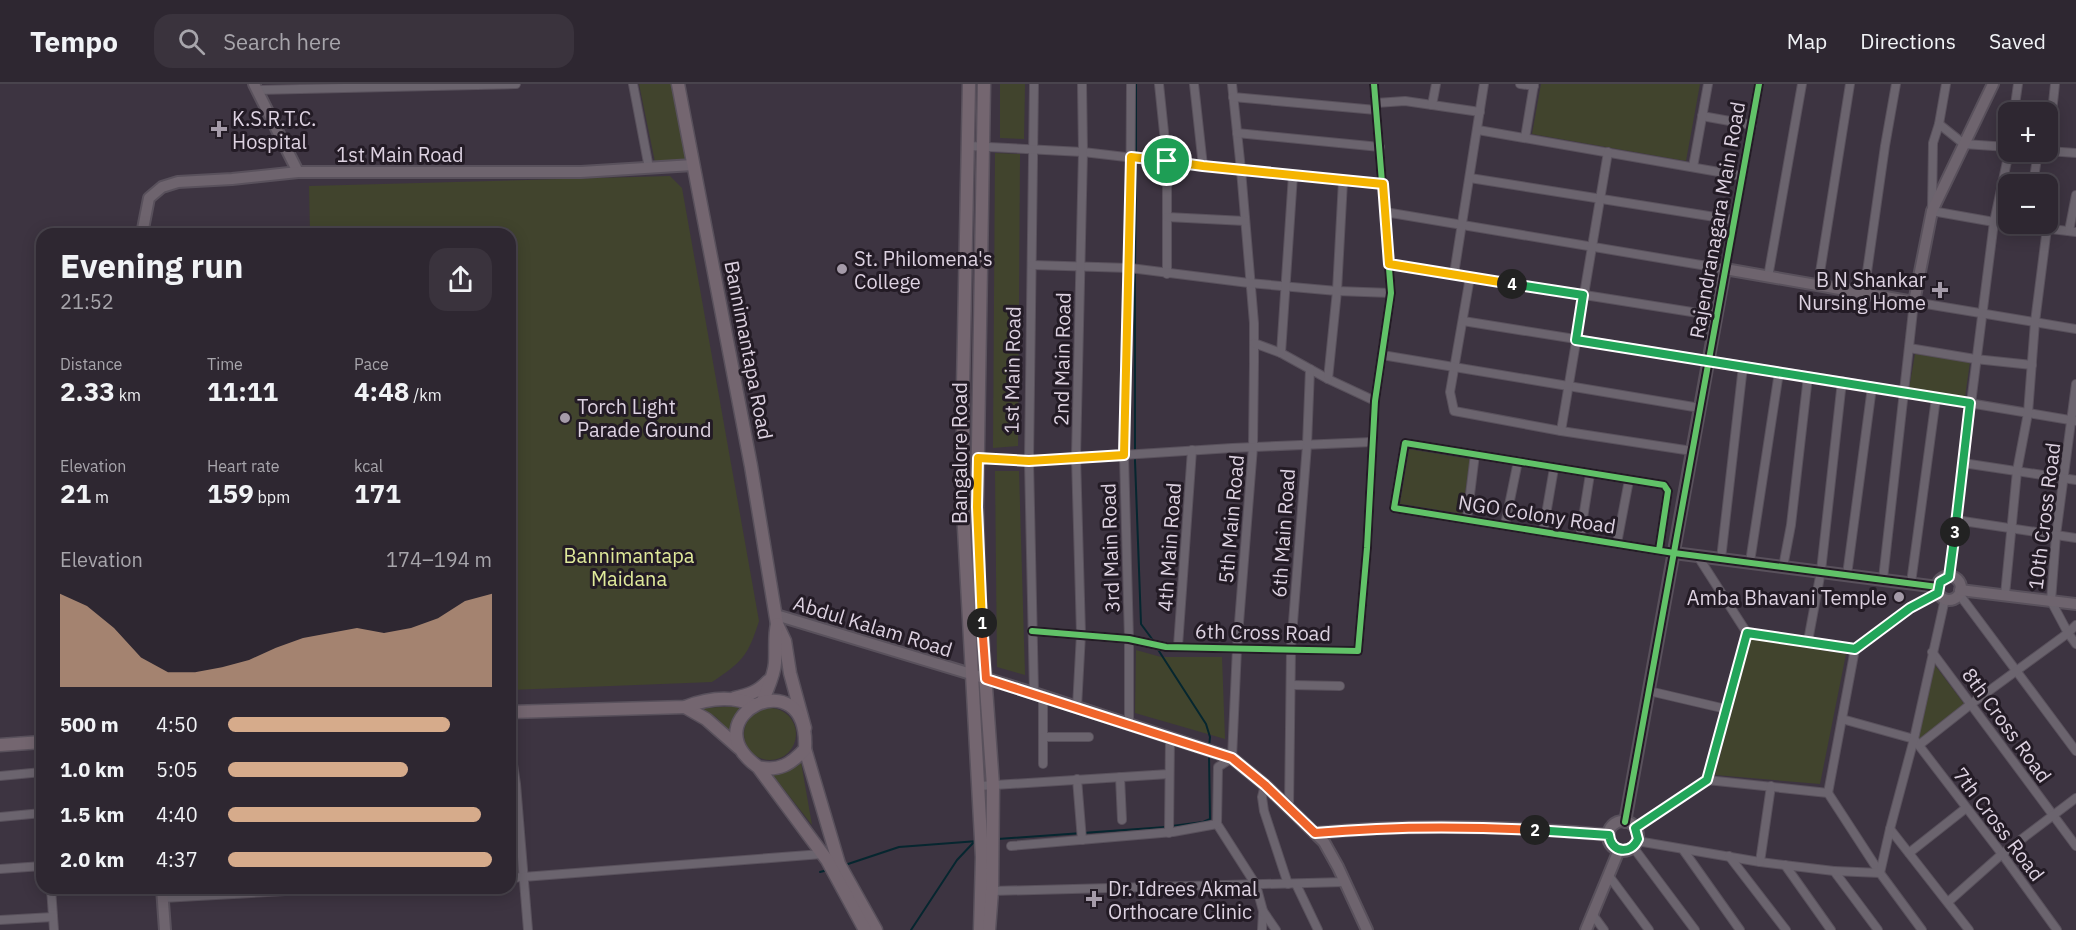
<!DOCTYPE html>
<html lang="en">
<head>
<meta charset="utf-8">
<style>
	body { margin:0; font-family:"IBM Plex Sans",sans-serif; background:#3a333d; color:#f1f3f6; height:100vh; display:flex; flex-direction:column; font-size:22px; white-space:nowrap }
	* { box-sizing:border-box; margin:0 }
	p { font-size:20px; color:#a7a5ab }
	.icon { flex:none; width:33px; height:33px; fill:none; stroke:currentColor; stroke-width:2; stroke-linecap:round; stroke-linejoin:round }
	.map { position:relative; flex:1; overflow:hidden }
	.details { position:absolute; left:36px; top:144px; width:480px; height:666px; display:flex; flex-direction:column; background:#2e2731; border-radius:18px; box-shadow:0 3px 15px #0003,0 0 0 2px #49444d }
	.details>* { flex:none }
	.buttons { position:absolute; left:1998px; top:18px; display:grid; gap:12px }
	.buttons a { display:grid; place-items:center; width:60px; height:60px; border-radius:12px; background:#2e2731; box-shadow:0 3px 15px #0003,0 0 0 2px #49444d; font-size:30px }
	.pin { position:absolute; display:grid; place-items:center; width:51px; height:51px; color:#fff; margin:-26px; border:3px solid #fff; border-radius:50%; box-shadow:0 2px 6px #0007 }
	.km { position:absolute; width:30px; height:30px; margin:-15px; border-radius:50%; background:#222; color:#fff; font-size:16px; line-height:30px; text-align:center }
	.round { display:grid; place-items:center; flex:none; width:63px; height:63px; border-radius:18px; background:#3a333d }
	.headline { display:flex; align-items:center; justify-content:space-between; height:102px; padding:0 24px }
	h1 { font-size:33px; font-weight:800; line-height:45px }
	.metrics { display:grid; grid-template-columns:repeat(3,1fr); gap:9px; height:102px; padding:6px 24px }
	.metrics div { display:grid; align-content:center }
	.metrics b { font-size:26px; font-weight:800 }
	.metrics small { font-size:16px; font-weight:400 }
	.metrics p { font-size:16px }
	.chart { height:168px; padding:12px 24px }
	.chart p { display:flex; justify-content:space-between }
	.chart svg { width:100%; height:108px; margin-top:6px; fill:#d6ab8b; opacity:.7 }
	ul { padding:0 24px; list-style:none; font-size:20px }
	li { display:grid; grid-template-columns:96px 72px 1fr; align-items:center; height:45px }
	li i { height:15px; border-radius:8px; background:#d6ab8b }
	header { display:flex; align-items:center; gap:36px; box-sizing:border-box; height:84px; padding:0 30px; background:#2e2731; border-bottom:2px solid #49444d }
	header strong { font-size:28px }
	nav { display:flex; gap:33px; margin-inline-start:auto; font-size:21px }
	.search { width:420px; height:54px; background:#3a333d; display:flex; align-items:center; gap:15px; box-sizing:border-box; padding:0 21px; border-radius:18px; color:#a7a5ab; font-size:22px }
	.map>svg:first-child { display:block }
</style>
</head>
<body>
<header>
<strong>Tempo</strong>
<div class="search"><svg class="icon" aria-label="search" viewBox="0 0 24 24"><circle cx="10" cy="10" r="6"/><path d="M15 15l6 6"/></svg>Search here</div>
<nav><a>Map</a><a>Directions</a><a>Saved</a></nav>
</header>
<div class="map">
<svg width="2076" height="846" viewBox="0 0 2076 846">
	<rect width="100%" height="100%" fill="#3d3441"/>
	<g fill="#41442d">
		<path d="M639,0H671L686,75L655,78Z"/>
		<path d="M1000,0H1025L1024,55L1000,54Z"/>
		<path d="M1541,0H1700L1686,77L1532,50Z"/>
		<path d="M995,69L1020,70L1018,362L993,364Z"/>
		<path d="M670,92L682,104L759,537C748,572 742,578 712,598L510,606V150H310L309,102Z"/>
		<path d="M1915,270L1970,278L1965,313L1909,305Z"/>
		<path d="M1408,365L1470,375L1462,430L1400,420Z"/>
		<path d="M995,387H1019L1025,591L997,583Z"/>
		<path d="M1751,555L1846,570L1820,700L1715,691Z"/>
		<path d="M1136,566L1161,573H1222L1225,655L1135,629Z"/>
		<path d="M1934,580L1965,621L1918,656Z"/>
		<path d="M742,622L732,638L730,648L716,633L701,624Z"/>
		<circle cx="770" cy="650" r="26"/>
		<path d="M801,678L812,741L772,690C784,689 792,686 801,678Z"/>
	</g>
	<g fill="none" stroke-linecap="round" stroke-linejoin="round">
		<g stroke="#06262f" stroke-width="2">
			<path d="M1136,71V0"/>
			<path d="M1135,182L1136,77"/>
			<path d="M1135,188V377L1141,540L1155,559"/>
			<path d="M1157,564L1206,640L1210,653L1209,663"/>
			<path d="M1172,742L1203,738L1210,735L1209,669"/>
			<path d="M998,755L1166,743"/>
			<path d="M845,781L899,763L978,757"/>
			<path d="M820,788L828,786"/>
			<path d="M911,846L957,776L974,758"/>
		</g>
		<defs>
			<g id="street">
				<path d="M633,0L649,84"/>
				<path d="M1034,0L1029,377L1034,609"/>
				<path d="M1159,0L1167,77V190"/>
				<path d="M1194,0L1203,82"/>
				<path d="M1232,0L1241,86L1254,239V279L1253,363L1237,564L1232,674L1218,683L1217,740L1256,801L1263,827L1262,846"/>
				<path d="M1520,0L1534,2"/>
				<path d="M1946,0L1939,40L1933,59L1932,127L1994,138L2076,148"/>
				<path d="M257,6L516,0"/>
				<path d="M1233,13L1376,26"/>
				<path d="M1376,19L1405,17L1480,28"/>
				<path d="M1432,21L1436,0"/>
				<path d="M2014,28L2018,0"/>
				<path d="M1702,32L1752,41"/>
				<path d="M1939,40L1964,60L2008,63"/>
				<path d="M1478,46L1742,92"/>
				<path d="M1237,49L1380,63"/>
				<path d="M1525,54L1534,0"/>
				<path d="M969,62L1083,68L1203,82L1383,100"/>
				<path d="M2048,66L2055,0"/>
				<path d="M2048,67L2076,69"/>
				<path d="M1693,83L1708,0"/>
				<path d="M1470,94L1734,136"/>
				<path d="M2033,100L2038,68"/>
				<path d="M1385,128L1725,185L1759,0"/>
				<path d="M1167,133L1245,137"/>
				<path d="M2069,147L2076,111"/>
				<path d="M1389,180L1717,232"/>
				<path d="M1032,181L1130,184L1249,199L1337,207L1391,209"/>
				<path d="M1454,190L1484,0"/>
				<path d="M1470,193L1450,308L1454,327L1561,347L1692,367"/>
				<path d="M1768,193L1802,0"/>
				<path d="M1818,201L1850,0"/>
				<path d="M1864,209L1885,62L1896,0"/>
				<path d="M1463,237L1838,297L2076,337"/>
				<path d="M1254,259L1281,269L1328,295L1375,317"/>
				<path d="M1909,264L1975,275L2032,281"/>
				<path d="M1281,269L1293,91"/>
				<path d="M1382,271L1700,324"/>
				<path d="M1328,295L1337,207L1343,97"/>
				<path d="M2076,300L2056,451L2051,517L2068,549L2076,560"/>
				<path d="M1561,347L1608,68"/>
				<path d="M978,374L1029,377L1232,364L1372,358"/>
				<path d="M1963,379L2076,396"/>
				<path d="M1467,435L1475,370"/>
				<path d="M1956,436L2076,454"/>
				<path d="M1505,441L1518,377"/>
				<path d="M1543,448L1554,384"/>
				<path d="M1580,453L1590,390"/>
				<path d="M1617,459L1629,396"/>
				<path d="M1659,466L1668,407L1664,401L1405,359L1394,424L1674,469"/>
				<path d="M1697,471L1747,549L1707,696"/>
				<path d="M1721,475L1743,282"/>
				<path d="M1750,478L1779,288"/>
				<path d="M1783,483L1791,441L1808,292"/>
				<path d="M1847,491L1872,303"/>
				<path d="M1949,493L1994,138L2009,68"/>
				<path d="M1883,495L1914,218L2076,245"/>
				<path d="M1911,499L1936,314"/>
				<path d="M1959,510L2076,667"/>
				<path d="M2005,511L2017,387L2028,329L2035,238L2047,144"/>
				<path d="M1032,547L1129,555L1166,563L1358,567L1367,464L1375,317L1391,209L1374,0"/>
				<path d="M1747,549L1855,565"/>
				<path d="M1808,557L1821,487L1842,297"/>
				<path d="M1178,562L1192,366"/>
				<path d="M1932,568L2076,762"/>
				<path d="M1291,601L1340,602"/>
				<path d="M1649,607L1726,625"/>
				<path d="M1043,612V680"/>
				<path d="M1077,623L1081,550L1076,373L1083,68L1082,0"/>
				<path d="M1842,635L1914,655"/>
				<path d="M1129,640V555L1124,371L1130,184L1131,0"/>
				<path d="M1043,653H1089"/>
				<path d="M1914,655L2002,770L2057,846"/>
				<path d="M39,658L42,686"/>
				<path d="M510,661L516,700L528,846"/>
				<path d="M1919,661L1971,620L2068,549L2076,541"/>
				<path d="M0,692L42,688"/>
				<path d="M1120,693L1122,736"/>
				<path d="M1077,695L1082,756"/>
				<path d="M1265,701L1262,713L1264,727L1288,800"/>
				<path d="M979,702L1169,690"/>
				<path d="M1828,709L1880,789L1922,846"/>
				<path d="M1289,724L1291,564L1307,361L1310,285"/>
				<path d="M0,733L42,729"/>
				<path d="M1635,744L1707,696L1828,709L1855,565L1910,524L1938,509"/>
				<path d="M1890,745L1969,846"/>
				<path d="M1169,749L1170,653"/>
				<path d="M1637,757L1760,778L1834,787L1878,846"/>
				<path d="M1011,762L1173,748L1217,740"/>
				<path d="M1633,763L1695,846"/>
				<path d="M1684,767L1740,846"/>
				<path d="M1909,769L1966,724"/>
				<path d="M1729,772L1786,846"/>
				<path d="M1760,778L1771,702"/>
				<path d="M1785,781L1831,846"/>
				<path d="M0,785L42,782"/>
				<path d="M1834,787L1880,789L1890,745L1914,655L1945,515"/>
				<path d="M1609,792L1649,846"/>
				<path d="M510,794L822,770"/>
				<path d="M1296,800L1318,846"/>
				<path d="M51,804L54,846"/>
				<path d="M992,807L1345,798"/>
				<path d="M163,814L339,804"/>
				<path d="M1948,818L2002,770L2076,714"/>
				<path d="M1263,827L1276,846"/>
				<path d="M1593,831L1604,846"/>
				<path d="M0,836L53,833"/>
			</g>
			<g id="secondary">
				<path d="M254,0L298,88"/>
				<path d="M142,150L149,114L162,103L178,98L232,95L298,88H581L693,81"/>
				<path d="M1674,469L1938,503"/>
				<circle cx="1949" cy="504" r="12"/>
				<path d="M1960,506L2076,520"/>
				<path d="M776,531L1034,609L1232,674L1265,701L1324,758L1338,783L1367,846"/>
				<circle cx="1623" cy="752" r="15"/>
				<path d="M1625,738L1725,185L1914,218L1932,127L1993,0"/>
				<path d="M1315,749C1413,739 1511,742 1609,751"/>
				<path d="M162,804L165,846"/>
				<path d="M1586,846L1619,766"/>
			</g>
			<g id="primary">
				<path d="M678,0L751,382L777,540L785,557L790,589L805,644"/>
				<path d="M969,0L963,303V426L982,773L980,846"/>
				<path d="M984,0L977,423L979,505L993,702L992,807L989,846"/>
				<path d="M734,614C748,611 758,608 768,597"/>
				<path d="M763,617C767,605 774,592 775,579C776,565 774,553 777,540"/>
				<path d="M685,623L706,635L739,664"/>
				<path d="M510,628L685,623C708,614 731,611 754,621"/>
				<path d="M0,661L42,658"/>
				<path d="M805,665L839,780L876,846"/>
				<path d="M758,683C779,688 791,680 805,665C810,572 688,633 758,683L827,776L865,846"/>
			</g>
		</defs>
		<use href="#street" stroke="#59515c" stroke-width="10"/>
		<use href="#secondary" stroke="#59515c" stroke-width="14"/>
		<use href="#primary" stroke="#59515c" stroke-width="15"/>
		<use href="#street" stroke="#6b646e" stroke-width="8"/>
		<use href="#secondary" stroke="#6e646e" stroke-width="10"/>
		<use href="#primary" stroke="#746670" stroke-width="12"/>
		<defs>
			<g id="cycleway">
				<path d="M1659,466L1668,407L1664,401L1405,359L1394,424L1674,469L1938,503"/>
				<path d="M1032,547L1129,555L1166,563L1358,567L1367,464L1375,317L1391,209L1374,0"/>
				<path d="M1625,738L1759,0"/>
			</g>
		</defs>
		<use href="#cycleway" stroke="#231b25" stroke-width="10"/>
		<use href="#cycleway" stroke="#61c268" stroke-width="6"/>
	</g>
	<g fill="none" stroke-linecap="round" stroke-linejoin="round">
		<defs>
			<path id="split-1" d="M982,539L977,423L978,374L1029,377L1124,371L1131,73L1167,77"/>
			<path id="split-2" d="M982,539L986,595L1232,674L1265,701L1315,749C1390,742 1461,742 1535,746"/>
			<path id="split-3" d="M1535,746L1609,751C1611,769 1631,771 1638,755L1635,744L1707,696L1747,549L1855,565L1910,524L1938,509L1940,498L1949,493L1955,448"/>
			<path id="split-4" d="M1512,200L1583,211L1576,256L1970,319L1955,448"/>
			<path id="split-5" d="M1167,77L1203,82L1383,100L1389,180L1512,200"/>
		</defs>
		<use href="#split-1" stroke="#fff" stroke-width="12"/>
		<use href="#split-2" stroke="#fff" stroke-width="12"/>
		<use href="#split-3" stroke="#fff" stroke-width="12"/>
		<use href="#split-4" stroke="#fff" stroke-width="12"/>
		<use href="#split-5" stroke="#fff" stroke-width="12"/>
		<use href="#split-1" stroke="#f5b400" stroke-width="8"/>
		<use href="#split-2" stroke="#f0652b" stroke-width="8"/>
		<use href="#split-3" stroke="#22a559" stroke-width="8"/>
		<use href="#split-4" stroke="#22a559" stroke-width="8"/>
		<use href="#split-5" stroke="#f5b400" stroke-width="8"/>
	</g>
	<g fill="#a59ba9" stroke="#231b25" stroke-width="2">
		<path d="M216 36h6v6h6v6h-6v6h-6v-6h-6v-6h6z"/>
		<circle cx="842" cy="185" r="6"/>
		<path d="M1937 197h6v6h6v6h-6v6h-6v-6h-6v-6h6z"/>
		<circle cx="565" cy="334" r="6"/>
		<circle cx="1899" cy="513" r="6"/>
		<path d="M1091 806h6v6h6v6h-6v6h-6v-6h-6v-6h6z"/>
	</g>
	<g text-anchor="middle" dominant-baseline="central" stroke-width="6" stroke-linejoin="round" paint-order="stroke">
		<g font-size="20" fill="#ddd2e1" stroke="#231b25" text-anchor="start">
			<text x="232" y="34">K.S.R.T.C.<tspan x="232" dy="23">Hospital</tspan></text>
			<text x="854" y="174">St. Philomena's<tspan x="854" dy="23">College</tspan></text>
			<text x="1926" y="195" text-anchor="end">B N Shankar<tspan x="1926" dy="23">Nursing Home</tspan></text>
			<text x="577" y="322">Torch Light<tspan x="577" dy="23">Parade Ground</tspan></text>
			<text x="1887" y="513" text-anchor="end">Amba Bhavani Temple</text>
			<text x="1108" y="804">Dr. Idrees Akmal<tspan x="1108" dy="23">Orthocare Clinic</tspan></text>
		</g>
		<g font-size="20" fill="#ddd2e1" stroke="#231b25">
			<text x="400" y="70">1st Main Road</text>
			<text transform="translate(1717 136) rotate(-80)">Rajendranagara Main Road</text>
			<text transform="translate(749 266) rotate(79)">Bannimantapa Road</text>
			<text transform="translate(1062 275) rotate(-89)">2nd Main Road</text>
			<text transform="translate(1012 286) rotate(-89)">1st Main Road</text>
			<text transform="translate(959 369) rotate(-90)">Bangalore Road</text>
			<text transform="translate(1537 430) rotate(9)">NGO Colony Road</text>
			<text transform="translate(2044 432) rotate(-83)">10th Cross Road</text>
			<text transform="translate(1231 435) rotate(-85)">5th Main Road</text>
			<text transform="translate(1283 449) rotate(-86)">6th Main Road</text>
			<text transform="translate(1169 463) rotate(-86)">4th Main Road</text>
			<text transform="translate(1110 464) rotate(-92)">3rd Main Road</text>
			<text transform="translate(873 542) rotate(17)">Abdul Kalam Road</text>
			<text transform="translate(1263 548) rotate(1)">6th Cross Road</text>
			<text transform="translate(2007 641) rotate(54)">8th Cross Road</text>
			<text transform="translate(1999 740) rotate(53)">7th Cross Road</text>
		</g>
		<g font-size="20" fill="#dfe99a" stroke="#231b25">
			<text x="629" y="471">Bannimantapa<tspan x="629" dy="23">Maidana</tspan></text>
		</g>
	</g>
</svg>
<div class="buttons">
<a>+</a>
<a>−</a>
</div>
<div class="pin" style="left:1167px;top:77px;background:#1e9e55"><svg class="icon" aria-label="arrive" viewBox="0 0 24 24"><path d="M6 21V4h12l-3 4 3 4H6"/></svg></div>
<b class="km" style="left:982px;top:539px">1</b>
<b class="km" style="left:1535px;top:746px">2</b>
<b class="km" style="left:1955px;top:448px">3</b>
<b class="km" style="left:1512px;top:200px">4</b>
<section class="details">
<div class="headline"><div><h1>Evening run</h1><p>21:52</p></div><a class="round"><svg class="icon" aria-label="share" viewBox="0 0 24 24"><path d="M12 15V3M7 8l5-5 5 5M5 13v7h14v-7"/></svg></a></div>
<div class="metrics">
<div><p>Distance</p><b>2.33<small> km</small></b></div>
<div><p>Time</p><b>11:11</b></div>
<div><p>Pace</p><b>4:48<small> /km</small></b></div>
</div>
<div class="metrics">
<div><p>Elevation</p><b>21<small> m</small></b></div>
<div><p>Heart rate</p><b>159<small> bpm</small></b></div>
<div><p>kcal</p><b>171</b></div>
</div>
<div class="chart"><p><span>Elevation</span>174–194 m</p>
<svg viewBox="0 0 160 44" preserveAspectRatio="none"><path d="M0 44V6L10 11L20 20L30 32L40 38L50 38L60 36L70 33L80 28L90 24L100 22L110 20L120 22L130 20L140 16L150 9L160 6V44z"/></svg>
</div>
<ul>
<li><b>500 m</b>4:50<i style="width:84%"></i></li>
<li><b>1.0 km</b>5:05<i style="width:68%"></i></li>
<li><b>1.5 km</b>4:40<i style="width:96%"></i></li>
<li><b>2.0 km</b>4:37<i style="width:100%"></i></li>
</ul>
</section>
</div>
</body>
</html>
